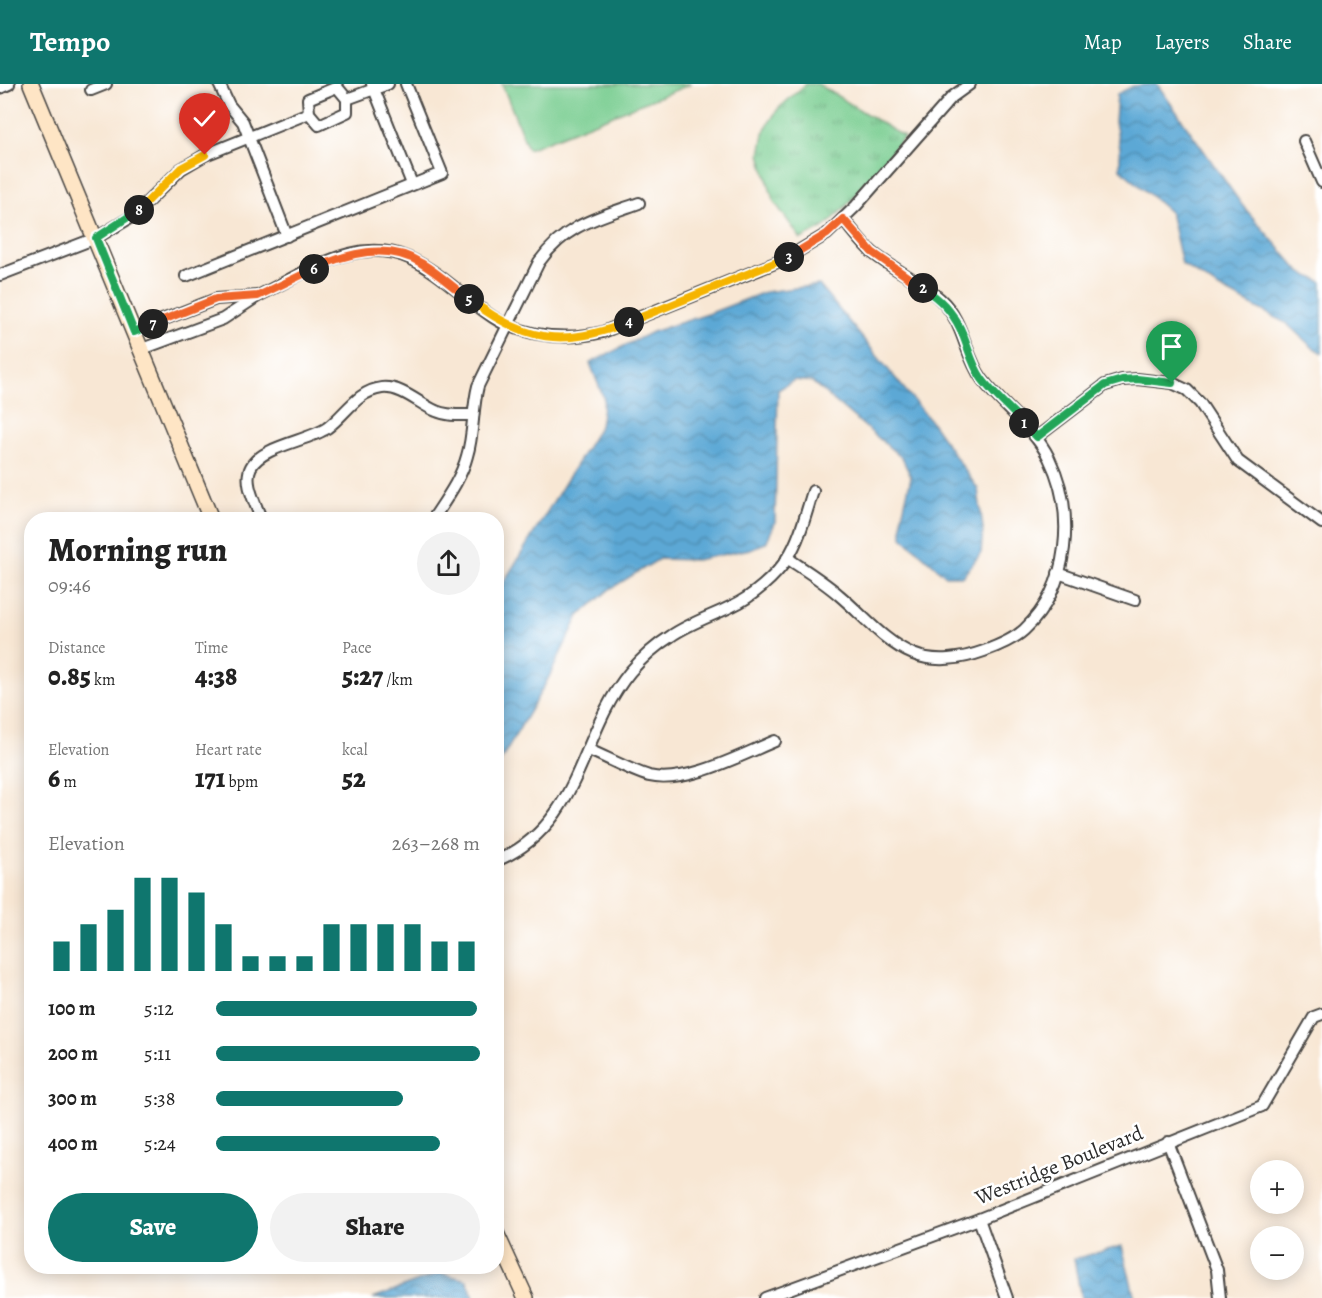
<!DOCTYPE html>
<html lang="en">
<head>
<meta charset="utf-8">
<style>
	body { margin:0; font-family:Alegreya,serif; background:#f2f2f2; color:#222; height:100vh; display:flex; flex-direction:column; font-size:22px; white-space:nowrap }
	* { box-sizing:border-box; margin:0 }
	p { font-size:20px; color:#767676 }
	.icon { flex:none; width:33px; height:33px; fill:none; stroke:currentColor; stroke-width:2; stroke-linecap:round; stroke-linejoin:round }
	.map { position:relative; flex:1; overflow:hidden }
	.drawer { position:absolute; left:24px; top:428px; width:480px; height:762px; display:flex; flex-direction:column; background:#fff; border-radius:24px; box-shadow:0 3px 15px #0003 }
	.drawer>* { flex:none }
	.controls { position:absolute; left:1250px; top:1076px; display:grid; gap:12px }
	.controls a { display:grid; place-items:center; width:54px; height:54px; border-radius:50%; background:#fff; box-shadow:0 3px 15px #0003; font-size:30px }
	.pin { position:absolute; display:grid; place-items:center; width:51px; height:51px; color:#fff; margin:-62px -26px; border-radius:50% 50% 50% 0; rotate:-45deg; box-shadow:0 0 6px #0007 }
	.pin .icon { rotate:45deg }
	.km { position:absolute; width:30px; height:30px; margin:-15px; border-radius:50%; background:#222; color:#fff; font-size:16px; line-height:30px; text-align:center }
	.round { display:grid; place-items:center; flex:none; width:63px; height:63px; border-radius:32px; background:#f2f2f2 }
	.headline { display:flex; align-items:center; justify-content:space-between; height:102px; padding:0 24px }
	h1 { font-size:33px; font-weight:800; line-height:45px }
	.metrics { display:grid; grid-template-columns:repeat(3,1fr); gap:9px; height:102px; padding:6px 24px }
	.metrics div { display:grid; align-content:center }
	.metrics b { font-size:26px; font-weight:800 }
	.metrics small { font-size:16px; font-weight:400 }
	.metrics p { font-size:16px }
	.chart { height:168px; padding:12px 24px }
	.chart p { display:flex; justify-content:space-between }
	.chart svg { width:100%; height:108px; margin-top:6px; stroke:#0f766e; stroke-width:6 }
	.cta { display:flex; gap:12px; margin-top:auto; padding:12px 24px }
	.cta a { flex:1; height:69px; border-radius:36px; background:#0f766e; color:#fff; font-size:24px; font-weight:800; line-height:69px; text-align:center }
	.cta a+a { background:#f2f2f2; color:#222 }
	ul { padding:0 24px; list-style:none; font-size:20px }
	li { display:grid; grid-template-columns:96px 72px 1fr; align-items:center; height:45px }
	li i { height:15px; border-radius:8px; background:#0f766e }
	header { display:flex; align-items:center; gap:36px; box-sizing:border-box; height:84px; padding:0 30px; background:#0f766e; color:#fff }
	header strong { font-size:28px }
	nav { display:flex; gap:33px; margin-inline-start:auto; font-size:21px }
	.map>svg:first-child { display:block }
</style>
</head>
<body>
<header>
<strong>Tempo</strong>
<nav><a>Map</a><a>Layers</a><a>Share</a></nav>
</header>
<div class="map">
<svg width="1322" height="1214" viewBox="0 0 1322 1214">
	<defs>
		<pattern id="park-tufts" width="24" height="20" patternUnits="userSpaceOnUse" patternTransform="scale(1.5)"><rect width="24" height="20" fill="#7ace92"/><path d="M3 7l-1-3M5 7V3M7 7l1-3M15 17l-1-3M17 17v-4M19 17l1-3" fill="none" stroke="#64a777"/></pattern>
		<pattern id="water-waves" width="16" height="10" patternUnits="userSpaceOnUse" patternTransform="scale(1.5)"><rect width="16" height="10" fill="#5ca8d5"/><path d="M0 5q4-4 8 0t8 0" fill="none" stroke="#4c89ad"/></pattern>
	</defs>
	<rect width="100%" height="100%" fill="#fff"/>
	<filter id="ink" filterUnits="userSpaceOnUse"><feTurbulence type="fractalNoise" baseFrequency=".0167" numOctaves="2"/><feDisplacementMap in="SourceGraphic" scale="12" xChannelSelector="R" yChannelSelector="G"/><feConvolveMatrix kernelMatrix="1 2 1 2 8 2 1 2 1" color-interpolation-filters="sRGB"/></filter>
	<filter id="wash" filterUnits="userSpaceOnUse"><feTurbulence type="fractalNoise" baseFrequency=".008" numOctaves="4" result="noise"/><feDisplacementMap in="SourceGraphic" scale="24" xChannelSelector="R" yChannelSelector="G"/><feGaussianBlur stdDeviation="1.35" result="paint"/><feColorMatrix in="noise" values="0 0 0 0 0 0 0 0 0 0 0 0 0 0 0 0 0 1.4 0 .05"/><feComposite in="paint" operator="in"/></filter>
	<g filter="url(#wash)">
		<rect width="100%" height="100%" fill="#f8e7d4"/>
		<path fill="#7ace92" stroke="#527c5e" stroke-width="1.5" d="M502,0H691L528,65Z"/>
		<path fill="url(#park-tufts)" stroke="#527c5e" stroke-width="1.5" d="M806,0H818L904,53L848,120L826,142L801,155L773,116L760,70L765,45L778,25Z"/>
		<g fill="url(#water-waves)" stroke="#446a80" stroke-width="1.5">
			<path d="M1157,0L1242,121L1300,188L1322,198V269L1312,263L1286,239L1217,203L1182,180L1170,128L1120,85V64L1115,38L1117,10L1133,2Z"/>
			<path d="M819,201L933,340L978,405L983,445L981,469L963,492H946L902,453V432L911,393L902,374L812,298L794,296L778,306L775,439L766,459L750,465L696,476L659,475L610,505L579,532L546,599L500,678L497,688V509L600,342L604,315L590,279L652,248L708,230L765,208Z"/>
			<path d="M1122,1162L1135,1214H1081L1074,1175Z"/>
			<path d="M440,1189L467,1196L474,1214H373Z"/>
		</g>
	</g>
	<g filter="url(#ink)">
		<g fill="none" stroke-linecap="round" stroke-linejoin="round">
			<defs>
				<g id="street">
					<path d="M219,0L229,21L243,38L287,152"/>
					<path d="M372,0L412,100"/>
					<path d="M337,3L347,15V28L319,41L309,29L308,15Z"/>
					<path d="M0,4L9,0"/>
					<path d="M91,6L106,0"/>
					<path d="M347,15L388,0"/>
					<path d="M1304,57L1322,98"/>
					<path d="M0,191L96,154L133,132L181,85L205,71L309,29"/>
					<path d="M186,192L442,89L406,0"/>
					<path d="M258,212C287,198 318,178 349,170C404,156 435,189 475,220C484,227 494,235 505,240C537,254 569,256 603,248L785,175L827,150L856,122L952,13L970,0"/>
					<path d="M134,247L216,215L258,212L223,235L142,265"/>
					<path d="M1037,353L1105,301L1122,296L1137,295L1172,299L1187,306L1200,319L1238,377L1322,439"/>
					<path d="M261,435C256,420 243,398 251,383C262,362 308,357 327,344C346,330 357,307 382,304C402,302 419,320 436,327C447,332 460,331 472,331"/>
					<path d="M433,435C446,415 461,395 467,372C474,350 472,325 478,302L539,178C566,140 598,134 639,119"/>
					<path d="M787,474C805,486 823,497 839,511C863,531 884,558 913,570C935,579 962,575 984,567C998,562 1013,556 1024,546C1070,503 1076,429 1049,374C1033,342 1003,323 982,295C964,270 964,237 940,215C920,197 894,186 873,169C862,160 853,146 843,135"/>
					<path d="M1058,489L1135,516"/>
					<path d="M589,666C608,674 629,686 649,692C685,701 741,671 775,657"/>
					<path d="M496,777C583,740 578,651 630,588C642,574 655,562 671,552C690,539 712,532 732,522C752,513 775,493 787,475C800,455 806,429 813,407"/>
					<path d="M1168,1058L1217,1186L1220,1214"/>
					<path d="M979,1135L1007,1214"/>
					<path d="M765,1214L979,1135L1262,1022L1314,933L1322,930"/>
				</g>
				<g id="secondary">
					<path d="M31,0L211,435"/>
					<path d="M496,1149L526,1214"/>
				</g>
			</defs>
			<use href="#street" stroke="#4a4744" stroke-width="14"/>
			<use href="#secondary" stroke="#4a4744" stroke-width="18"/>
			<use href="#street" stroke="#fff" stroke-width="10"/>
			<use href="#secondary" stroke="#fee5c5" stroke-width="15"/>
		</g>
	</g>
	<g fill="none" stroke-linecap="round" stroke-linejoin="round" filter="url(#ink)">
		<defs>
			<path id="split-1" d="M1024,339L1037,353L1105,301L1122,296L1137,295L1172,299"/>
			<path id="split-2" d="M923,204C940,215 951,226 960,244C968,261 971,280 982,295C994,311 1010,325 1024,339"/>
			<path id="split-3" d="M789,173L827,150L843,135L872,168L923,204"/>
			<path id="split-4" d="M629,238L789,173"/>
			<path id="split-5" d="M469,215C525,258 564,264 629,238"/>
			<path id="split-6" d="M314,185C346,169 388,158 421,179C438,189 453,203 469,215"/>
			<path id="split-7" d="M153,240L216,215L258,212L314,185"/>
			<path id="split-8" d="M139,126L96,154L134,248L153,240"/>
			<path id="split-9" d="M139,126L181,84L205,71"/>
		</defs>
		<use href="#split-1" stroke="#fff" stroke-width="12"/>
		<use href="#split-2" stroke="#fff" stroke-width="12"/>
		<use href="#split-3" stroke="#fff" stroke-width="12"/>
		<use href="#split-4" stroke="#fff" stroke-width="12"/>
		<use href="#split-5" stroke="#fff" stroke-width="12"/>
		<use href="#split-6" stroke="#fff" stroke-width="12"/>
		<use href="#split-7" stroke="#fff" stroke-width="12"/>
		<use href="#split-8" stroke="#fff" stroke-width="12"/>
		<use href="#split-9" stroke="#fff" stroke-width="12"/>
		<use href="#split-1" stroke="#22a559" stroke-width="8"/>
		<use href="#split-2" stroke="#22a559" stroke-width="8"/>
		<use href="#split-3" stroke="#f0652b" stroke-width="8"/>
		<use href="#split-4" stroke="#f5b400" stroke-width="8"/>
		<use href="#split-5" stroke="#f5b400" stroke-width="8"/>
		<use href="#split-6" stroke="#f0652b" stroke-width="8"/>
		<use href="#split-7" stroke="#f0652b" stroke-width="8"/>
		<use href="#split-8" stroke="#22a559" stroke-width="8"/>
		<use href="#split-9" stroke="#f5b400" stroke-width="8"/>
	</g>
	<g text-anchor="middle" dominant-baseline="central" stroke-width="5" stroke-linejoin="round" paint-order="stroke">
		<g font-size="21" fill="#2b2b2b" stroke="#fff">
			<text transform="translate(1059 1081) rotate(-22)">Westridge Boulevard</text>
		</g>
	</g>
</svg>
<div class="controls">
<a>+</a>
<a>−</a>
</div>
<div class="pin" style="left:1172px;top:299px;background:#1e9e55"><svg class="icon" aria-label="arrive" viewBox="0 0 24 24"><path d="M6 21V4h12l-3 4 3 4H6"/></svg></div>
<div class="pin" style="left:205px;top:71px;background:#d93025"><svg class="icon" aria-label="check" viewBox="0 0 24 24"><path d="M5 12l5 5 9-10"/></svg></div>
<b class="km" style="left:1024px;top:339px">1</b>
<b class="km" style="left:923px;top:204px">2</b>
<b class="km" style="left:789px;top:173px">3</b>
<b class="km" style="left:629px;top:238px">4</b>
<b class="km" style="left:469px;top:215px">5</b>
<b class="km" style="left:314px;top:185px">6</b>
<b class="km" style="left:153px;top:240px">7</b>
<b class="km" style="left:139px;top:126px">8</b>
<section class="drawer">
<div class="headline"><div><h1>Morning run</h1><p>09:46</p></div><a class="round"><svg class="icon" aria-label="share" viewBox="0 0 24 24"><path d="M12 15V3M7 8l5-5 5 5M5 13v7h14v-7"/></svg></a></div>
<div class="metrics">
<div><p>Distance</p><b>0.85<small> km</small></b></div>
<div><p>Time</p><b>4:38</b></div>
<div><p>Pace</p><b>5:27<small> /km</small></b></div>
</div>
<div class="metrics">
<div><p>Elevation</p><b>6<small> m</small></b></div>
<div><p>Heart rate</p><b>171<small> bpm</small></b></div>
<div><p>kcal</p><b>52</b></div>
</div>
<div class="chart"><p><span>Elevation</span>263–268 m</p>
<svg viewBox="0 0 160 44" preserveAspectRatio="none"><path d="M5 44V32M15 44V25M25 44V19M35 44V6M45 44V6M55 44V12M65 44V25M75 44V38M85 44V38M95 44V38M105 44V25M115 44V25M125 44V25M135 44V25M145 44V32M155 44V32"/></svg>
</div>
<ul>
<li><b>100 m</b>5:12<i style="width:99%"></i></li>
<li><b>200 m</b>5:11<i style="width:100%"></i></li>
<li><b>300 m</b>5:38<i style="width:71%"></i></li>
<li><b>400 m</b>5:24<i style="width:85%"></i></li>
</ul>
<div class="cta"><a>Save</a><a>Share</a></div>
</section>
</div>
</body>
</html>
